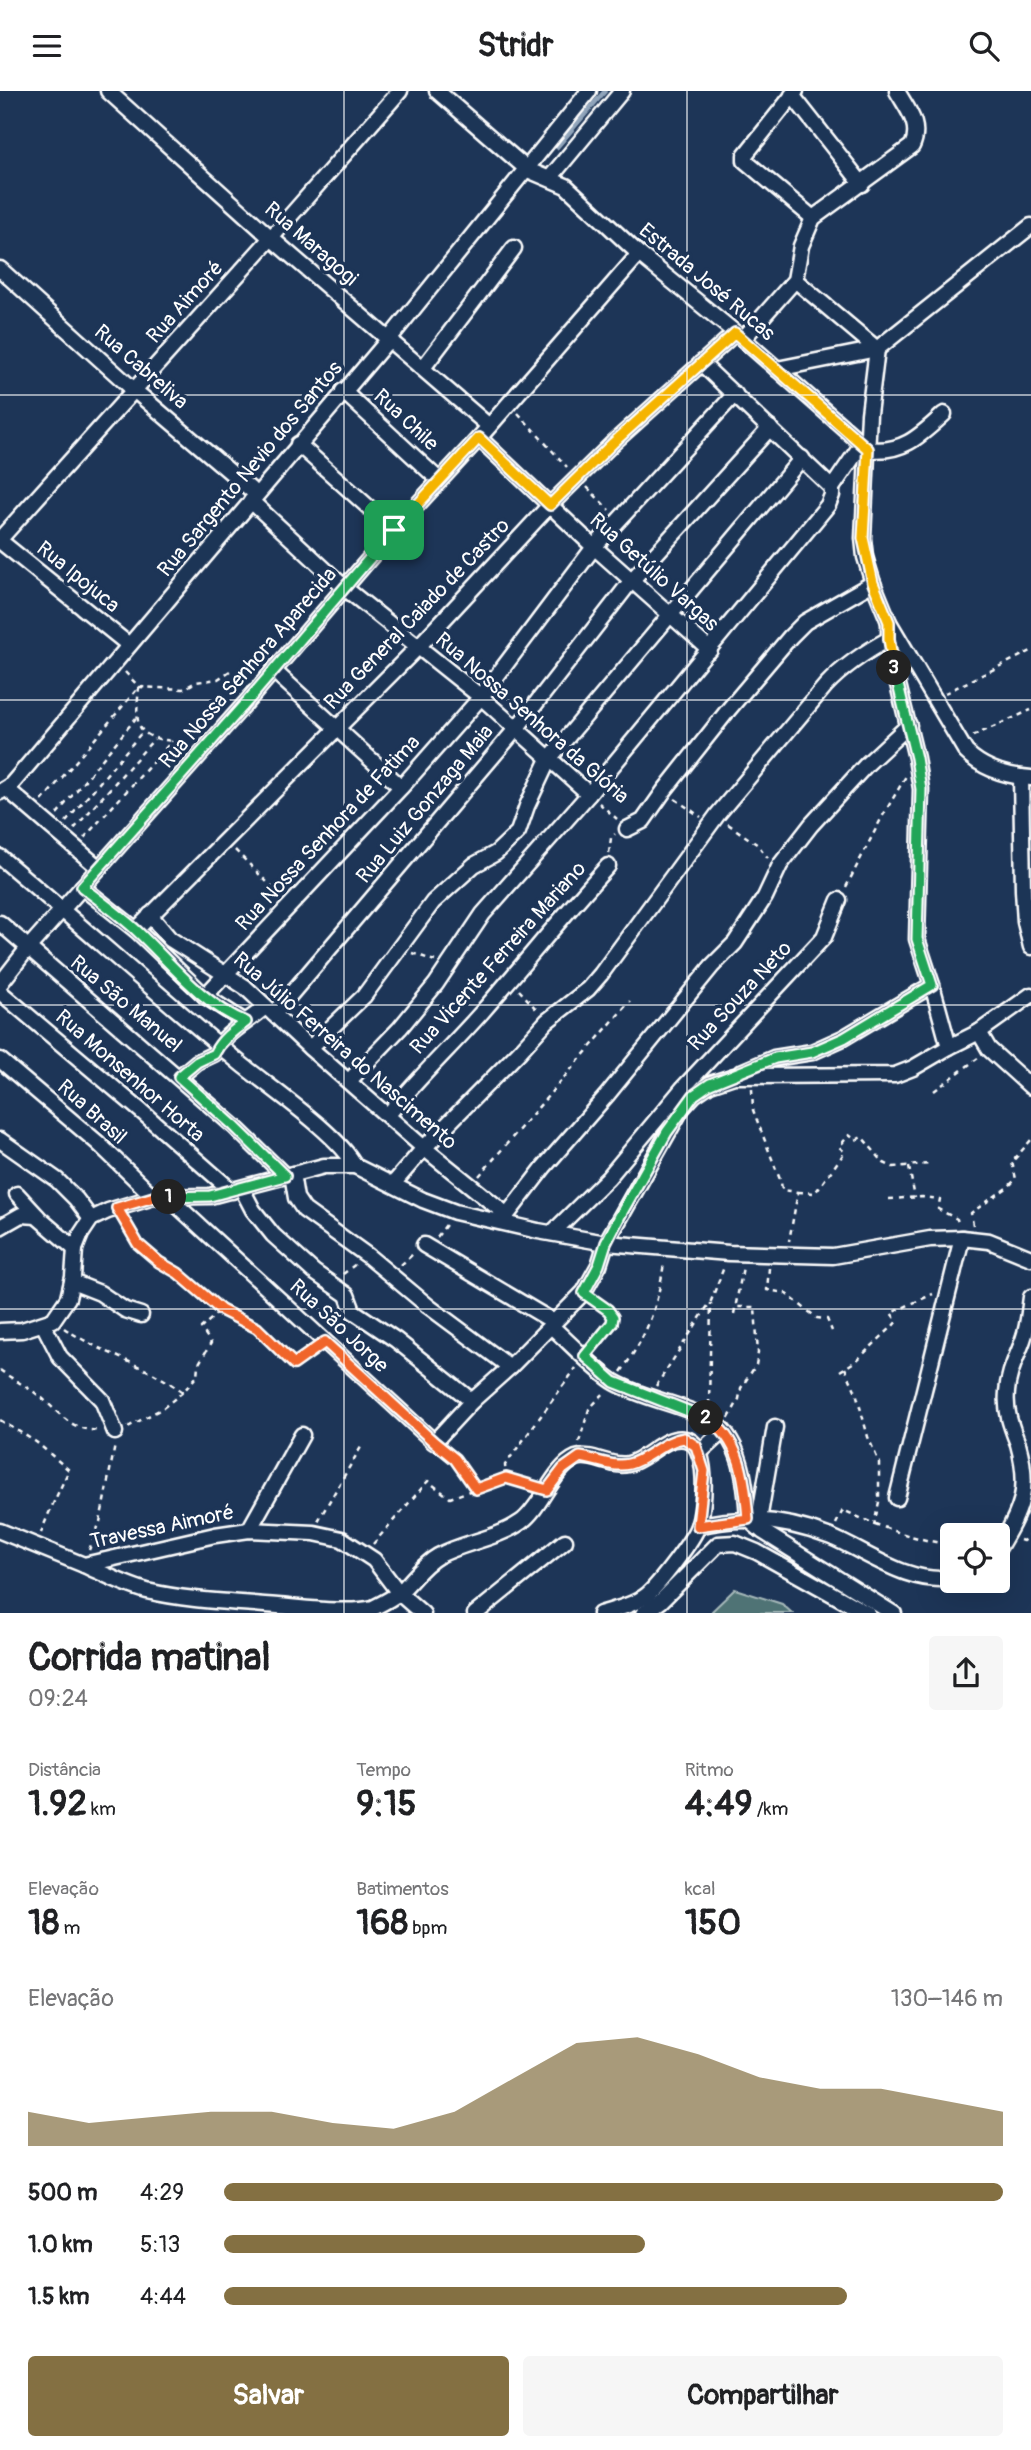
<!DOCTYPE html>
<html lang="pt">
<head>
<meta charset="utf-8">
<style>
	body { margin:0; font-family:Pangolin,sans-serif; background:#f6f6f6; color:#202124; height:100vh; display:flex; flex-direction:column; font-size:26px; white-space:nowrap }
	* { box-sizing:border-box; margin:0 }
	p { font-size:23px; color:#757577 }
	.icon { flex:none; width:38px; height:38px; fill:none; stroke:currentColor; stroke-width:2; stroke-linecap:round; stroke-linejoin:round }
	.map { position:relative; height:1522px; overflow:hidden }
	.sheet { display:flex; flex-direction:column; background:#fff; flex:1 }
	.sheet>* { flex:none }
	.buttons { position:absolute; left:940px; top:1432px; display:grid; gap:14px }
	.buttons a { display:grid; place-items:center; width:70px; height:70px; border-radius:7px; background:#fff; box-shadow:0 7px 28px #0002; font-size:35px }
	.pin { position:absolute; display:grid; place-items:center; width:60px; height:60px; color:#fff; margin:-30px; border-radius:14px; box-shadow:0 4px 10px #0006 }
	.km { position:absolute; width:35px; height:35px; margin:-18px; border-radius:50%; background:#222; color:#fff; font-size:19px; line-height:35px; text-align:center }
	.round { display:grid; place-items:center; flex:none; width:74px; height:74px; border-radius:7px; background:#f6f6f6 }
	.summary { display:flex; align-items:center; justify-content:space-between; height:119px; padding:0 28px }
	h1 { font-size:38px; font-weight:800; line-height:52px }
	.figures { display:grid; grid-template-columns:repeat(3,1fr); gap:10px; height:119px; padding:7px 28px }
	.figures div { display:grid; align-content:center }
	.figures b { font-size:35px; font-weight:800 }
	.figures small { font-size:19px; font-weight:400 }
	.figures p { font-size:19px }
	.chart { height:196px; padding:14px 28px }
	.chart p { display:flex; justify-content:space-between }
	.chart svg { width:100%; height:126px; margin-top:7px; fill:#847042; opacity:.7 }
	.primary-button { display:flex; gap:14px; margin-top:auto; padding:14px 28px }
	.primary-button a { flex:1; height:80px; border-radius:7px; background:#847042; color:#fff; font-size:28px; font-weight:800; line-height:80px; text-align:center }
	.primary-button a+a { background:#f6f6f6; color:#202124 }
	ul { padding:0 28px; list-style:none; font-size:23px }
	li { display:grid; grid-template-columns:112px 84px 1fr; align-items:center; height:52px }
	li i { height:18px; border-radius:9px; background:#847042 }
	header { display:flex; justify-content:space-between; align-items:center; height:91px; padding:0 28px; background:#fff; font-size:32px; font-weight:800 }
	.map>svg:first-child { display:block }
</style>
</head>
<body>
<header><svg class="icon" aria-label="menu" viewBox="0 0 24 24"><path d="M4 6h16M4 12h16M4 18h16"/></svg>Stridr<svg class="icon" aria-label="search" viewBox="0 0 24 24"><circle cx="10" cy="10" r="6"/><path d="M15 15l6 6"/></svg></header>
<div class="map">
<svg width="1031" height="1523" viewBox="0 0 1031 1523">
	<rect width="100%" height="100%" fill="#1d3557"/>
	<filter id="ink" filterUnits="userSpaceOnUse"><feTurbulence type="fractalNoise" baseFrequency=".0143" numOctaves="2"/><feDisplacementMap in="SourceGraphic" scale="14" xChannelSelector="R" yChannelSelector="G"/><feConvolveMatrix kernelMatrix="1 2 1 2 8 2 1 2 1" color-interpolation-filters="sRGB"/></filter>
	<g filter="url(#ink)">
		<path fill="#4f7375" stroke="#a7b9ba" stroke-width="2" d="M735,1498L782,1513L792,1522H714L712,1520Z"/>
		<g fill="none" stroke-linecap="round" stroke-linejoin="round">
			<path stroke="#90a4ba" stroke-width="4.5" d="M557,56L605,0"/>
			<defs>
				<g id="minor">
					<path d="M108,0L271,147L489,335"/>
					<path d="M437,0L528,79L566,95L639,163L743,248L868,358"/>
					<path d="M796,0L745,64V70L813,127"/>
					<path d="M792,4L862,93"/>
					<path d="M550,87L622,0"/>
					<path d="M0,178L134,299L256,403"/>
					<path d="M795,189L877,258"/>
					<path d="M743,248L795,189L801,155L813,127L912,55C922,34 907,18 897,0"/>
					<path d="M877,258L869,323L863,447L865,466L873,492L889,531L966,661C983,678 1007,685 1031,687"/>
					<path d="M423,277L514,157"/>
					<path d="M777,278L877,258L1031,135"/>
					<path d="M343,300L439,389"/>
					<path d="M479,347L594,456L710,559"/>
					<path d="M298,353L394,439"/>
					<path d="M868,358C902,363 920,345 944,323"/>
					<path d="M832,397L862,353"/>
					<path d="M251,410L346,498L481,606L589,703"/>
					<path d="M0,448L271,147L400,0"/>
					<path d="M0,450L129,554"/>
					<path d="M274,580L401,696"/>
					<path d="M1021,686L1023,799L1025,831L1031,856"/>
					<path d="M7,698L99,777"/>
					<path d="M0,701L11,694L389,248L589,0"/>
					<path d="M627,738L643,730L664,700L729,618L790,546L805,531L873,492"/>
					<path d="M0,766C81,834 159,905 240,972C268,995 341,1045 355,1075"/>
					<path d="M82,796L136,839L205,905L245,931"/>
					<path d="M150,824L170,848L245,896L310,957L424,1057L507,1124L506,1131"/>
					<path d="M0,832L234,1035L285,1085"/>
					<path d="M136,839L418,556L550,414L613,352L735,242"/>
					<path d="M0,893L28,857L251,606L394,439L479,347L639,163"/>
					<path d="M0,901L141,1020L232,1100"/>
					<path d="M205,905L406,691L481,606L594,456L735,303"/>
					<path d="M274,923L516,638L632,489L770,337"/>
					<path d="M979,941L989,958L1031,996"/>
					<path d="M949,956L979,941L1031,904"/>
					<path d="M310,957L364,905L433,811L474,774L496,762L518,741L527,715L549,668L802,367"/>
					<path d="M0,969L98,1052L154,1106"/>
					<path d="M741,981L774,967L812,961L843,947L932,894"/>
					<path d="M179,986L197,971L214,963C225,941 247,932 265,916"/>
					<path d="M349,990L400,937L436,893L483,823L589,703L828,414L832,404V397L701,272"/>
					<path d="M388,1024C417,988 451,956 482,921C524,873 564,823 608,775"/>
					<path d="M0,1049L57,1089L76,1108L91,1128"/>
					<path d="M292,1083L296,1107L304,1119L368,1165L428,1215L510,1276"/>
					<path d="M393,1093L424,1057L520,960L547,930L588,898L601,883L718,723L826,594C845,574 865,561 889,548"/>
					<path d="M242,1098L253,1119L273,1144L314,1181L347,1204L353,1220L396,1249L472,1310"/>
					<path d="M17,1103L40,1128L75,1158"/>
					<path d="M168,1106L434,1351L472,1310L510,1276L584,1201L599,1174L606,1152L682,1017L694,1004L710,993L734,985L895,984L913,977L949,956L932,894L917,848L921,698L916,667L894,577L889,548V531"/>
					<path d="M507,1124L544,1076L607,1004L712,875L735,852L765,806L780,774L811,734L867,673L909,634"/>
					<path d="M0,1136L21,1124L37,1125"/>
					<path d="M552,1142L608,1087L683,997L824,846L839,809"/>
					<path d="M424,1154L554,1231"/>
					<path d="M72,1191L100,1202L125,1219L141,1224"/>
					<path d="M43,1233L60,1266L102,1309L115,1341"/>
					<path d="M551,1235C568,1250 598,1282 616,1292C645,1308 678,1312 707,1327C742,1345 746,1393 748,1428"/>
					<path d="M0,1240L22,1239L53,1229L68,1207L73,1186L75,1158L81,1143L91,1128L108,1120L154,1106L210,1105L324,1075H355L423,1109L455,1121L538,1140L606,1152L729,1162L833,1165L930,1148L962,1147L989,1150L1031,1167"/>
					<path d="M699,1362L723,1340"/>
					<path d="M897,1407L962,1147"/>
					<path d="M749,1429L762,1440L894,1523"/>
					<path d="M759,1429L775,1336"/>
					<path d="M698,1435C743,1424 788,1429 831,1446C869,1462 909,1494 952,1487"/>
					<path d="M249,1439L302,1344"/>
					<path d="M0,1440L84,1474L215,1444L249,1439L314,1442L342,1448L374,1469L399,1502L423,1523"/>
					<path d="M998,1458C1021,1420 1031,1399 1018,1353C1011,1335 1005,1320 1007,1301C1008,1282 1017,1266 1023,1249C1028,1236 1029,1220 1031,1206"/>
					<path d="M84,1474C104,1483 125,1494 147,1500C189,1510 235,1511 278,1515C304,1517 349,1523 373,1517C381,1513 393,1507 400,1501C413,1489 422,1474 438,1465C464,1451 497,1448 521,1431C542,1416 553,1377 576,1367C592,1361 610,1377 628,1373C647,1369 664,1344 685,1348C710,1352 705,1417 698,1435C693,1449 660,1492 648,1503C635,1514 616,1518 600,1523"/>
					<path d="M475,1523L565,1450"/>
					<path d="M643,1523L661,1510L718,1453L735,1452L757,1461L868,1523"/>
				</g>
			</defs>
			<use href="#minor" stroke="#fff" stroke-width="19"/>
			<g stroke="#fff" stroke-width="2.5" stroke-dasharray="5 5" stroke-linecap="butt">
				<path d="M518,322L567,376"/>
				<path d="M587,396L609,419"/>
				<path d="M125,581L139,596C136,630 132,646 172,650"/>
				<path d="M945,602L1031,560"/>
				<path d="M973,645L1031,619"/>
				<path d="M675,708L701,726"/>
				<path d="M42,710L139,596L183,598L196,591L218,588L230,580L249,589"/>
				<path d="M599,712L617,728"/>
				<path d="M57,723L136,627"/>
				<path d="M66,731L143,640"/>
				<path d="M728,733L758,754L768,767"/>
				<path d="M74,738L154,648"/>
				<path d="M84,747L172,650"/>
				<path d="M235,759L280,804"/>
				<path d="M609,762L611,747L615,743"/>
				<path d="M846,796L881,728L906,685"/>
				<path d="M412,862L435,870"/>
				<path d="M519,899L538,920"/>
				<path d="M752,998L753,1019L781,1091L782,1099L798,1101L789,1150"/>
				<path d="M934,1000L978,967"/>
				<path d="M909,1076L915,1107"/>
				<path d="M479,1085L630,910"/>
				<path d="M798,1101L815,1102L845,1061L839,1056L849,1044L856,1049L862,1046L884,1072L893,1076L929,1073"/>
				<path d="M889,1108L922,1106L940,1108L938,1118L957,1128L958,1132"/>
				<path d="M124,1130L138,1153L159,1171L178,1182L221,1219L257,1237L294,1273L313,1259"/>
				<path d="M973,1134L971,1122L1008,1096L1016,1088L1012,1071L1031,1049"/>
				<path d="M437,1146L448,1131"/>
				<path d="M401,1174L414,1162"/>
				<path d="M769,1177L767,1199L785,1202L817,1227L827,1228L832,1240"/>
				<path d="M343,1183L357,1172"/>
				<path d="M304,1213L318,1201"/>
				<path d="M734,1223L743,1176"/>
				<path d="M64,1237C102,1263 147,1274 183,1301"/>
				<path d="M593,1255L612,1232L613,1226L608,1219L593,1208"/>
				<path d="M845,1277L856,1301L868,1346L879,1371V1411L874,1434"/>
				<path d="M0,1279C12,1288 26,1295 38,1304C58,1319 70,1341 99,1339"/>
				<path d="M840,1280L856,1270L893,1235L897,1230L891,1222L933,1203"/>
				<path d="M621,1281C648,1242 657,1218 664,1172"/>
				<path d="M656,1295L711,1210L724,1176"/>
				<path d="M709,1314L711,1212"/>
				<path d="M729,1327L739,1308L741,1297L756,1274L758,1262L755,1216H735"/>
				<path d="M0,1329L36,1351L69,1379C59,1400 49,1420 41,1442"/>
				<path d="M128,1336L163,1317L183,1301L197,1285L198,1274L211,1252L201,1237L221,1219"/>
				<path d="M579,1351L589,1318L606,1300"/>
				<path d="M445,1360L455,1368L475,1397"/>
				<path d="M506,1387L505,1374L576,1277"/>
				<path d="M318,1430L361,1356"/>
				<path d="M836,1433L843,1419C879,1436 913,1448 952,1454"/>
				<path d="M1020,1449L1023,1450L1029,1445L1031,1446"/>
				<path d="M373,1453L428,1390L450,1407L506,1387L534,1395"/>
				<path d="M89,1459L100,1431L115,1354"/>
			</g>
			<use href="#minor" stroke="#1d3557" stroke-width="14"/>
		</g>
	</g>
	<g fill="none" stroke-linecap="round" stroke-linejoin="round" filter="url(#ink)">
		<defs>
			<path id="split-1" d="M169,1106L210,1105L285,1085L234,1035L179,986L197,971L214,963C221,949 232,940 246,931C202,913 171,872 137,840C120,824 100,810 82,796L251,606L394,439"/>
			<path id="split-2" d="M169,1106H154L117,1117L138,1153L159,1171L178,1182L221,1219L257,1237L294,1273L325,1251L434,1351L455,1368L476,1398L506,1387L547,1399L563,1378L580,1366C596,1368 612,1377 629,1373C649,1368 662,1350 684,1347L696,1355L704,1380L698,1435L748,1428C745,1390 741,1347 706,1327"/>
			<path id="split-3" d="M706,1327L614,1291L585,1265L612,1232L613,1226L608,1219L584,1202L599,1174L606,1152L621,1123L667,1041L694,1004L710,993L775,967L812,961L844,947L932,894L917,848L921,698L916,667L894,577"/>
			<path id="split-4" d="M394,439L479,347L550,414L613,352L735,242L868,358L863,447L873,492L889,531V548L894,577"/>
		</defs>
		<use href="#split-1" stroke="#fff" stroke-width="14"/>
		<use href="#split-2" stroke="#fff" stroke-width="14"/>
		<use href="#split-3" stroke="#fff" stroke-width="14"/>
		<use href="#split-4" stroke="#fff" stroke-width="14"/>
		<use href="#split-1" stroke="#22a559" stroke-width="9"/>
		<use href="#split-2" stroke="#f0652b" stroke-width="9"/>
		<use href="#split-3" stroke="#22a559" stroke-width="9"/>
		<use href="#split-4" stroke="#f5b400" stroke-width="9"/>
	</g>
	<path fill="none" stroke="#fff" stroke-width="2" stroke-opacity="0.55" d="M344,0V1523M687,0V1523M0,304H1031M0,609H1031M0,914H1031M0,1218H1031"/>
	<g text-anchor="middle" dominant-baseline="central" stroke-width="7" stroke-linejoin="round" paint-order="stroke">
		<g font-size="21" fill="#fff" stroke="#1d3557">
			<text transform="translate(311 153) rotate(41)">Rua Maragogi</text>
			<text transform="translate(707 191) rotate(40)">Estrada José Rucas</text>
			<text transform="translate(185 211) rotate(-48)">Rua Aimoré</text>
			<text transform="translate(141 276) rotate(41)">Rua Cabreliva</text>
			<text transform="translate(406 329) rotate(43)">Rua Chile</text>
			<text transform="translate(250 378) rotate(-50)">Rua Sargento Nevio dos Santos</text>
			<text transform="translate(654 481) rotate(42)">Rua Getúlio Vargas</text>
			<text transform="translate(78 486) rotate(39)">Rua Ipojuca</text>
			<text transform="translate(417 523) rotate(-46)">Rua General Caiado de Castro</text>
			<text transform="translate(248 577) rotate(-49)">Rua Nossa Senhora Aparecida</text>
			<text transform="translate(532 627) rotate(41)">Rua Nossa Senhora da Glória</text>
			<text transform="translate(425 713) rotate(-50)">Rua Luiz Gonzaga Maia</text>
			<text transform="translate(328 742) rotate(-47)">Rua Nossa Senhora de Fatima</text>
			<text transform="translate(498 867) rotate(-48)">Rua Vicente Ferreira Mariano</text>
			<text transform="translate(740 905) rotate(-47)">Rua Souza Neto</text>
			<text transform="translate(126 913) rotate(40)">Rua São Manuel</text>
			<text transform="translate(345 960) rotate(41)">Rua Júlio Ferreira do Nascimento</text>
			<text transform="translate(130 985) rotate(41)">Rua Monsenhor Horta</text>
			<text transform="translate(92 1021) rotate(42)">Rua Brasil</text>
			<text transform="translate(339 1235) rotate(43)">Rua São Jorge</text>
			<text transform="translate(162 1436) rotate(-12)">Travessa Aimoré</text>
		</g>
	</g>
</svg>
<div class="buttons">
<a><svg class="icon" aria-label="locate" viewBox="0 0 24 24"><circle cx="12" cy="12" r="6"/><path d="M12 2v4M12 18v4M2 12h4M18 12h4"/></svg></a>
</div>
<div class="pin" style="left:394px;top:439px;background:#1e9e55"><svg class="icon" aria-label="arrive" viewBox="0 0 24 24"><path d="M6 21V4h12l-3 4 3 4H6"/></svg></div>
<b class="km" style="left:169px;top:1106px">1</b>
<b class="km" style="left:706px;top:1327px">2</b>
<b class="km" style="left:894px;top:577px">3</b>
</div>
<section class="sheet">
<div class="summary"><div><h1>Corrida matinal</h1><p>09:24</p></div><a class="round"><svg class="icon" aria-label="share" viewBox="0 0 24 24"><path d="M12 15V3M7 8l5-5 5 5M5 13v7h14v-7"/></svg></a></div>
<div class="figures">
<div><p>Distância</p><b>1.92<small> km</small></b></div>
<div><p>Tempo</p><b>9:15</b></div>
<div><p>Ritmo</p><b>4:49<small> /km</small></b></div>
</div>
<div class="figures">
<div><p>Elevação</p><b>18<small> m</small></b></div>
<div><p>Batimentos</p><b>168<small> bpm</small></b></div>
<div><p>kcal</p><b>150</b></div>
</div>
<div class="chart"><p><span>Elevação</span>130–146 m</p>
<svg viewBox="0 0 160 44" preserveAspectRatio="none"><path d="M0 44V32L10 36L20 34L30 32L40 32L50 36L60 38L70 32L80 20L90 8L100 6L110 12L120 20L130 24L140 24L150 28L160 32V44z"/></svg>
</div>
<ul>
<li><b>500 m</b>4:29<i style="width:100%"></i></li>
<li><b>1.0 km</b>5:13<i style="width:54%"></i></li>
<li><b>1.5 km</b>4:44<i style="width:80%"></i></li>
</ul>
<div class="primary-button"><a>Salvar</a><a>Compartilhar</a></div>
</section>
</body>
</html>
